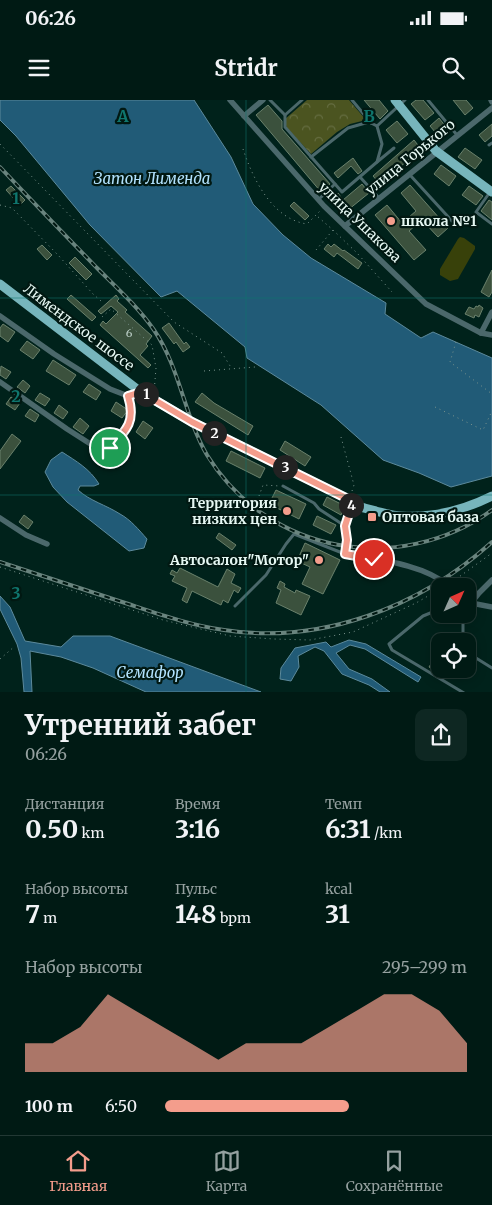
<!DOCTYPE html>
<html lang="ru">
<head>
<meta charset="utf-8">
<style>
	body { margin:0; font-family:Merriweather,serif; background:#0e2722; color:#f1f3f6; height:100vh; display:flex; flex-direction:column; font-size:19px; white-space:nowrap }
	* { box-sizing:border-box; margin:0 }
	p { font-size:16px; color:#95a1a0 }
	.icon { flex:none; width:28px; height:28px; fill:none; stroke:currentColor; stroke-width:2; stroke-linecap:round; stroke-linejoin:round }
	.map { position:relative; height:592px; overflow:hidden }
	.drawer { display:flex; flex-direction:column; background:#001a14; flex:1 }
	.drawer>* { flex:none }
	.needle { width:32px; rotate:45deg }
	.controls { position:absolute; left:431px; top:478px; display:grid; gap:10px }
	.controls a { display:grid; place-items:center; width:45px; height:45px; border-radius:10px; background:#001a14; box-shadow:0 2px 12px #0003,0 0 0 1px #223834; font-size:25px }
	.pin { position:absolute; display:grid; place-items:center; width:42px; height:42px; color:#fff; margin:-21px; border:2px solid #fff; border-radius:50%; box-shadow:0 1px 5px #0007 }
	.km { position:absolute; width:25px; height:25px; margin:-12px; border-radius:50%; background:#222; color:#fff; font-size:14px; line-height:25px; text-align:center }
	.round { display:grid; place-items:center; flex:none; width:52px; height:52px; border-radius:10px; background:#0e2722 }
	.headline { display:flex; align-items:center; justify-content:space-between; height:85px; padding:0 25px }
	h1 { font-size:28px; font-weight:700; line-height:38px }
	.metrics { display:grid; grid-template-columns:repeat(3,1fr); gap:8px; height:85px; padding:5px 25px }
	.metrics div { display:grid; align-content:center }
	.metrics b { font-size:25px; font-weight:700 }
	.metrics small { font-size:14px; font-weight:400 }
	.metrics p { font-size:14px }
	.chart { height:140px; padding:10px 25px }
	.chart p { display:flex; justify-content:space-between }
	.chart svg { width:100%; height:90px; margin-top:5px; fill:#f49d8c; opacity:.7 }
	ul { padding:0 25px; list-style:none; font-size:16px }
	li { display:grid; grid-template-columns:80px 60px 1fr; align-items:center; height:38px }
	li i { height:12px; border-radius:6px; background:#f49d8c }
	.status { display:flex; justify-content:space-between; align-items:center; height:35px; padding:0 25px; background:#001a14; direction:ltr }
	.status svg { height:14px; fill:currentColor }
	header { display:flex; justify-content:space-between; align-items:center; height:65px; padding:0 25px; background:#001a14; font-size:22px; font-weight:700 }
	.tabs { display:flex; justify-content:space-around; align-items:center; height:70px; border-top:1px solid #223834; background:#001a14; font-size:14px; color:#95a1a0 }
	.tabs a { display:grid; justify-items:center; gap:2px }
	.tabs .on { color:#f49d8c }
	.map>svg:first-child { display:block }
</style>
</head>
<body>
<div class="status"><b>06:26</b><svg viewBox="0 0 49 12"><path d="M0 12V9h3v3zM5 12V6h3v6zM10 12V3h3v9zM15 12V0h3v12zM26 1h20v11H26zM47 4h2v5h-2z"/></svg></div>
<header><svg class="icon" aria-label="menu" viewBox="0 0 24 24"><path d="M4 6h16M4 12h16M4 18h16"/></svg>Stridr<svg class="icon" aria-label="search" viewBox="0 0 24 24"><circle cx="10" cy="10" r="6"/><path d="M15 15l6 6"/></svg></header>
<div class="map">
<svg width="492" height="593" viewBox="0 0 492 593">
	<defs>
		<pattern id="forest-crowns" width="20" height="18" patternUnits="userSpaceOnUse" patternTransform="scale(1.25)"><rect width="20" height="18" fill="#4b5420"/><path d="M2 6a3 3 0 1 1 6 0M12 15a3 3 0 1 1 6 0" fill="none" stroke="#656d41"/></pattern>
	</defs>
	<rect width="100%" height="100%" fill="#00221b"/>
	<path fill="#38410a" d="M460,137L464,138L475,146V149L458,179L450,181L440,175V169L458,139Z"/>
	<path fill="url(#forest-crowns)" d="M307,0H349L366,20L350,24L337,32L311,54L287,28L284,20Z"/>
	<g fill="#215b77" stroke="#5c8a9c">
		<path d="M0,0H194L231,57L253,104L283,135L311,158L386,203L385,214L421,238L433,232L492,258V376L451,387L419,373L383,360L321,305L247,258L245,247L177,191L161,197L90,125L16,36L0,20Z"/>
		<path d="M62,352C76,361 90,369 99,384L94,386H80L78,390C90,401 106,405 120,414C131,420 139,430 147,439L144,448L129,451L67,402L53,387L45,372L51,360Z"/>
		<path d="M0,496L10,507L25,541L61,547L73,536H110L261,592H146L93,568L61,557L30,551L32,592H24L21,558L17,544L0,509Z"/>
		<path d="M349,540L366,544L421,577L418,582L365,549L350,545L336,553L349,569L372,579L390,592H380L369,585L342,574L324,551L315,547L298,556L299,567L291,581L280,579L281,568L295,548L326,542L331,547Z"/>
	</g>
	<g fill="#3b513d" stroke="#6a816c">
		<path d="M364,0H379L388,11L380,19Z"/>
		<path d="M416,0H423L434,13L425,20L411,4Z"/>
		<path d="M453,0H466L473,8L465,15Z"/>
		<path d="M268,5L282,21V29L330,84L321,92L256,15Z"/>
		<path d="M439,18L450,32L441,39L430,26Z"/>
		<path d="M397,21L408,34L397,43L386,30Z"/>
		<path d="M492,24V36L485,42L479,35Z"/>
		<path d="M414,40L421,49L380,84L373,76Z"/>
		<path d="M465,48L482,60L475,69L458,57Z"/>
		<path d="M353,58L362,71L358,74L351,66L338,78L334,73Z"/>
		<path d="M441,65L456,76L449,86L434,74Z"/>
		<path d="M362,84L369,93L343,114L331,100L338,93L343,100Z"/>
		<path d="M410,85L448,128L438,137L422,120L409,131L426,150L414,160L375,115L387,105L402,123L416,111L401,93Z"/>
		<path d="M11,86L25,100L20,105L6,90Z"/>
		<path d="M469,86L483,96L476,105L462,95Z"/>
		<path d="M489,100L492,102V120L481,111Z"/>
		<path d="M294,102L309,116L305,120L290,106Z"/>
		<path d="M328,144L331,147L334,144L343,151L344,150L362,163L358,169L337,153L334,157L324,149Z"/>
		<path d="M42,145L52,155L47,160L37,149Z"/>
		<path d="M75,157L92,174L86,180L69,163Z"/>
		<path d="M492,170V192L489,197L481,192Z"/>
		<path d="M71,195L96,217L92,221L67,199Z"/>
		<path d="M116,195L119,199L117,201L127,210L125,212L152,236L146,244L148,246L140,255L151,265L148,268L100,225L103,221L106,224L118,212L111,206L101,214L98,211Z"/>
		<path d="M479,205L483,208L479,217L475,215L474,218L465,214L469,207L474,209L476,206L478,207Z"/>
		<path d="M169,223L184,244L186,242L190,247L183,252L176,242L174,244L162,228Z"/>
		<path d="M3,224L15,232L8,242L0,236V228Z"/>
		<path d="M27,241L40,250L33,259L20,250Z"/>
		<path d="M53,260L76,275L69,285L46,271Z"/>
		<path d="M1,266L11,272L6,279L0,275Z"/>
		<path d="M23,280L30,286L25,293L17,287Z"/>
		<path d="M89,284L101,292L96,300L83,292Z"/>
		<path d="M40,293L50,299L45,306L35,300Z"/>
		<path d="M202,293L214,303L253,326L248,335L195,302Z"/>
		<path d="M11,297L20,303L15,310L6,304Z"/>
		<path d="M116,302L128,310L122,318L111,311Z"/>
		<path d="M59,305L68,312L63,319L54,313Z"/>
		<path d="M30,309L39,315L35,322L25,316Z"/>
		<path d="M80,318L89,326L83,334L73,327Z"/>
		<path d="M143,321L153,328L145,339L136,332Z"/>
		<path d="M99,332L107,338L103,345L94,340Z"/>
		<path d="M12,334L21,341L0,369V351Z"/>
		<path d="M285,341L311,357L305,366L280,350Z"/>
		<path d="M231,351L265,368L260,378L226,361Z"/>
		<path d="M276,390L306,404L299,419L269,404Z"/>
		<path d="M327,397L345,406L341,415L323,405Z"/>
		<path d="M24,415L33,422L28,429L19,422Z"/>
		<path d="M317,416L336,425L331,434L313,425Z"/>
		<path d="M219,433L236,445L232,450L216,438Z"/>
		<path d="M305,443L340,460L323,494L302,484L310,467L297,461Z"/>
		<path d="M180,468L218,487L227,469L235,474L231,483L241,488L238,493L234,490L228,503L223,500L221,505L192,491L187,503L182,500L187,488L172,481L175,476L170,474L172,470L177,473Z"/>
		<path d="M280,481L285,484L284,487L295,493L296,490L310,496L301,515L276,503L281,490L277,488Z"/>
		<path d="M434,559L440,563L437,572L429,567Z"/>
	</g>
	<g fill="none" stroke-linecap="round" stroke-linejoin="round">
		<g stroke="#7b948e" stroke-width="1" stroke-dasharray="1 4" stroke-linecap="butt">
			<path d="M0,44L174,222L222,253L232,269"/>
			<path d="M243,49C253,79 272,119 307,124L321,110"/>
			<path d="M0,105L12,108L58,155L93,194L101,201"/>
			<path d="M333,130L357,153L392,192"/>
			<path d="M316,150L333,130L317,116"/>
			<path d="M102,217L111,209L152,245L156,268L154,293"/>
			<path d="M456,242L450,262L492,294"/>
			<path d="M204,271L255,267"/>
			<path d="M435,307L483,330L492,311"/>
			<path d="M341,337L354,385L351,394"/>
			<path d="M259,396L263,385L280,386"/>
			<path d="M0,467L163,520L230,536L274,539L310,540L353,532L416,503L440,489"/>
			<path d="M452,482L492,453"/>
			<path d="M0,559L15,546"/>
		</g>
		<g stroke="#4b686b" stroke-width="3">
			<path d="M270,0L285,15V27L335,84L319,99"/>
			<path d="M352,0L371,23"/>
			<path d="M428,0L457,35"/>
			<path d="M285,15L302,0"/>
			<path d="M489,45L492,43"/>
			<path d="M311,57L348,28L369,22L377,26L405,0"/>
			<path d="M377,62L394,48"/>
			<path d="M410,75L452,121"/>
			<path d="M360,77L379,98"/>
			<path d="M335,84L342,92L377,62L382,44L377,26"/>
			<path d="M490,92L476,112L492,124"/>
			<path d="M103,352C115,344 133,328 132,313C132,307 130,301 128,296"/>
			<path d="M283,386L314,403L319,409L345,426"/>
			<path d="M235,506L266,475L286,444L294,434L345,454L347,440L345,426L351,405"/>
			<path d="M440,509L423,516L389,544L392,550L464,593"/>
			<path d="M463,514V541"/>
			<path d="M468,553L492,568"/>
		</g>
		<g stroke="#4b686b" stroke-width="5.5">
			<path d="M230,0L324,106L426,204L481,233L492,235"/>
			<path d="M491,0L492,2"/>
			<path d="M244,16L263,0"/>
			<path d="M345,126L492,8"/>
			<path d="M0,216L54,254L110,289L128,296L141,292"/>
			<path d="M481,233L492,212"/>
			<path d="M0,282L67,329L103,352"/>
			<path d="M0,418L26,435L47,444"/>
			<path d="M345,454C379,460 423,464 449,486"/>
			<path d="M468,501L471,503L492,507"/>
			<path d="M471,503L479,493L492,480"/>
		</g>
		<g stroke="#77b5bc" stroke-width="9">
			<path d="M395,0L436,51L492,92"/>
			<path d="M0,184L141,292L192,322L348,399C354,406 366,409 376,411C384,413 394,416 402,416C434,418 464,410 492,396"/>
		</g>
		<defs>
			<g id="rail">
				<path d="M0,67C32,101 65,135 97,168C117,188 138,207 154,230C180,268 184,315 207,355C268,454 399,477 492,410"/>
				<path d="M0,462C40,475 79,488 119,501C153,512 188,525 224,530C321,545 420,507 492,442"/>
			</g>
		</defs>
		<use href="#rail" stroke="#69847e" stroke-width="4"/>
		<use href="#rail" stroke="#011812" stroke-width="2" stroke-dasharray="5.5" stroke-linecap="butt"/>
	</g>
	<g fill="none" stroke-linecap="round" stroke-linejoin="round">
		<defs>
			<path id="route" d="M110,348C127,330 136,321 128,296L141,292L192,322L348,399L352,404L345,426L347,440L345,454L374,459"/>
		</defs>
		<use href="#route" stroke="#fff" stroke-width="10"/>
		<use href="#route" stroke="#f49d8c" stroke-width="6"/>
	</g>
	<path fill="none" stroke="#0f766e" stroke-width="1" stroke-opacity="0.55" d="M246,0V593M0,198H492M0,395H492"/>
	<g fill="#f49d8c" stroke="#011812" stroke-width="2">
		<circle cx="391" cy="121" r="5"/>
		<circle cx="287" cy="411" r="5"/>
		<rect x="367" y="412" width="10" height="10" rx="2.5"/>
		<circle cx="319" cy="460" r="5"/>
	</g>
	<g text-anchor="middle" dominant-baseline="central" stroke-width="4.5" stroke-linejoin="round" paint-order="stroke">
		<g font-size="11" fill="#bbcec6">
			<text x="129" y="233">6</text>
		</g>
		<g font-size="14" fill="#e6f8f3" stroke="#011812">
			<text transform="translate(410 57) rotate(-39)">улица Горького</text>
			<text transform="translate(360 122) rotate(44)">улица Ушакова</text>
			<text transform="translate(79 227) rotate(37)">Лимендское шоссе</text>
		</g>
		<g font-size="14" font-weight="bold" fill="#e6f8f3" stroke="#011812" text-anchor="start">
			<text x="401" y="121">школа №1</text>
			<text x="277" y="403" text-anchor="end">Территория<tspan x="277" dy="16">низких цен</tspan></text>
			<text x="382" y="417">Оптовая база</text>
			<text x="309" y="460" text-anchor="end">Автосалон"Мотор"</text>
		</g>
		<g font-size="15" font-style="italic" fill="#b2e2fe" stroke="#011812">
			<text x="152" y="78">Затон Лименда</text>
			<text x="150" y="572">Семафор</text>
		</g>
	</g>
	<g font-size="16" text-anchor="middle" font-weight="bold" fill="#0f766e" stroke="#011812" stroke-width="4.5" stroke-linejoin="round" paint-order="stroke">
		<text x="123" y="22">A</text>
		<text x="369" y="22">B</text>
		<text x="16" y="104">1</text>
		<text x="16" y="302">2</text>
		<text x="16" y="499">3</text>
	</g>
</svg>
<div class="controls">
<a><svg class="needle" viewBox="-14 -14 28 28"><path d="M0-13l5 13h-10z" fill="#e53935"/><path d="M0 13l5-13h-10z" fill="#95a1a0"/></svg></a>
<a><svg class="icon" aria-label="locate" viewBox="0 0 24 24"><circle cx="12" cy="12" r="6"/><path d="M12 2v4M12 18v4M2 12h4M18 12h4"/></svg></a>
</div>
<div class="pin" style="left:110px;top:348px;background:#1e9e55"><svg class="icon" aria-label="arrive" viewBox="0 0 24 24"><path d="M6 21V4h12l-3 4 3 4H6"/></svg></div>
<div class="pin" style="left:374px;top:459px;background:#d93025"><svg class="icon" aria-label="check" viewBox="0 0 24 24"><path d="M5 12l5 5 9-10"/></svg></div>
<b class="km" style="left:146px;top:294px">1</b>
<b class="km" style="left:214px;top:333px">2</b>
<b class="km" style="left:285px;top:367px">3</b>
<b class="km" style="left:351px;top:405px">4</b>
</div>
<section class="drawer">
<div class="headline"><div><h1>Утренний забег</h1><p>06:26</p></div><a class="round"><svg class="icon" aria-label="share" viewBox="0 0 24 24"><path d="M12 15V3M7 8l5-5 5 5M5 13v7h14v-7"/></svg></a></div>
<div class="metrics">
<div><p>Дистанция</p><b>0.50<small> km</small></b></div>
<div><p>Время</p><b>3:16</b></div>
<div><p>Темп</p><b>6:31<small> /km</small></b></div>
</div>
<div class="metrics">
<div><p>Набор высоты</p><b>7<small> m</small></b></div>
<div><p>Пульс</p><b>148<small> bpm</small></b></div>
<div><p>kcal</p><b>31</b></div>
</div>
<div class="chart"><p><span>Набор высоты</span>295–299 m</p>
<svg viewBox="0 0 160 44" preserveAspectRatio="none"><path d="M0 44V30L10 30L20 22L30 6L40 14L50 22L60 30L70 38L80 30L90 30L100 30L110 22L120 14L130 6L140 6L150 14L160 30V44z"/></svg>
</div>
<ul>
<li><b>100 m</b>6:50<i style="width:61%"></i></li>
</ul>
</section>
<nav class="tabs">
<a class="on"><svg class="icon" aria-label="home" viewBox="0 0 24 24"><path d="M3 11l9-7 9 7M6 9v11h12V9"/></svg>Главная</a>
<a><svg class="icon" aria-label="map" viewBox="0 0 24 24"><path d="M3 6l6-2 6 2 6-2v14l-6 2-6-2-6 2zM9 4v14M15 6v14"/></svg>Карта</a>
<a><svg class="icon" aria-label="saved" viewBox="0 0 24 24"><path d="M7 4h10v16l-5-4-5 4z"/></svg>Сохранённые</a>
</nav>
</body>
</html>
